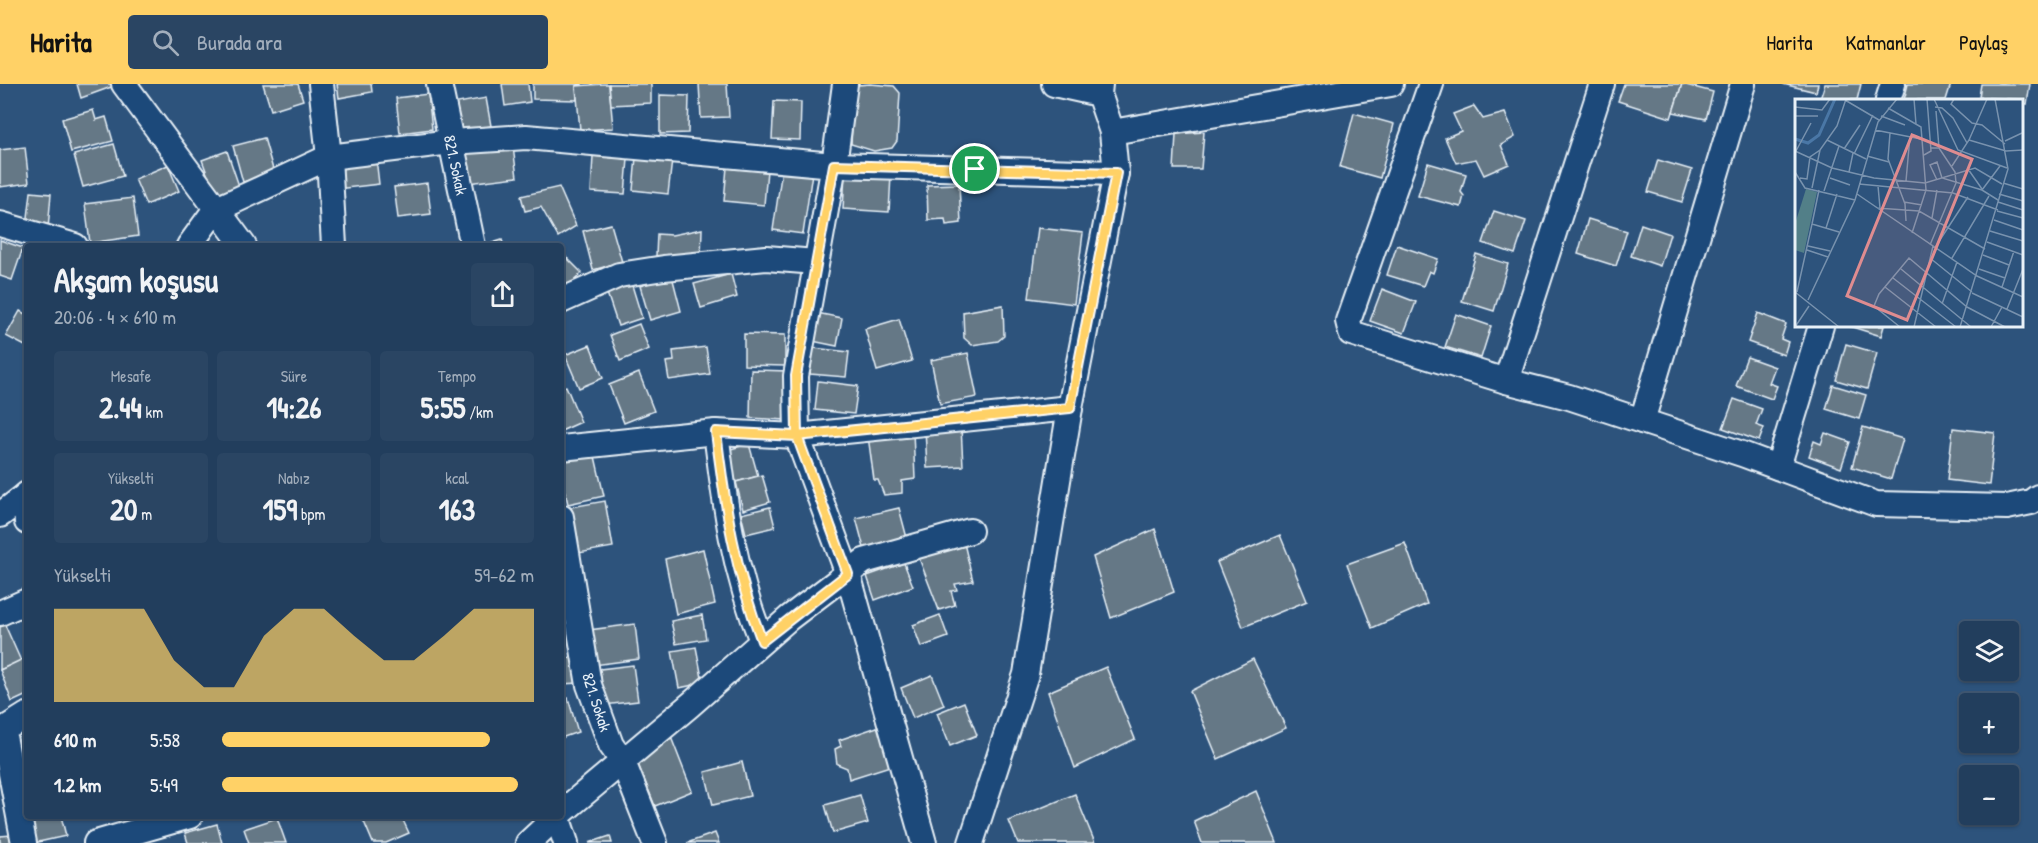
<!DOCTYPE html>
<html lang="tr">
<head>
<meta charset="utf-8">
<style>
	body { margin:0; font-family:"Patrick Hand",sans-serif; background:#2a4563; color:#f1f3f6; height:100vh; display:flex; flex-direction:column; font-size:22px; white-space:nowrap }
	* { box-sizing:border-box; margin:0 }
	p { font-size:20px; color:#a2aebc }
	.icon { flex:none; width:33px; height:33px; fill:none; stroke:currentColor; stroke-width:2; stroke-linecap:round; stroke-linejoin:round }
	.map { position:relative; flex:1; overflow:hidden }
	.drawer { position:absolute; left:24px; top:159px; width:540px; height:576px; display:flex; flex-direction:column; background:#223e5d; border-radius:6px; box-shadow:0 2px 4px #0004,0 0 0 2px #3f5772 }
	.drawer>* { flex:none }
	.buttons { position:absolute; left:1959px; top:537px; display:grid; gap:12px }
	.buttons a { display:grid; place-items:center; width:60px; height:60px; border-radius:6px; background:#223e5d; box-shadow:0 2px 4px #0004,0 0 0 2px #3f5772; font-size:30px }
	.pin { position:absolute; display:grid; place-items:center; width:51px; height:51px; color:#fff; margin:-26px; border:3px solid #fff; border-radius:50%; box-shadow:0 2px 6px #0007 }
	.round { display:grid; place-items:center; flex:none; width:63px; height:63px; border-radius:6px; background:#2a4563 }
	.summary { display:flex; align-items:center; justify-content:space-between; height:102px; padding:0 30px }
	h1 { font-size:33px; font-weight:700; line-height:45px }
	.metrics { display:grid; grid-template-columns:repeat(3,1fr); gap:9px; height:102px; padding:6px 30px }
	.metrics div { display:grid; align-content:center; border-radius:6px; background:#2a4563; text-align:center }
	.metrics b { font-size:30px; font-weight:700 }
	.metrics small { font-size:16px; font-weight:400 }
	.metrics p { font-size:16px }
	.chart { height:168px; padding:12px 30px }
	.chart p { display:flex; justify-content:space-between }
	.chart svg { width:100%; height:108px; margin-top:6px; fill:#ffd166; opacity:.7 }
	ul { padding:0 30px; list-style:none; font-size:20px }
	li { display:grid; grid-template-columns:96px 72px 1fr; align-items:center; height:45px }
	li i { height:15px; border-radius:8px; background:#ffd166 }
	header { display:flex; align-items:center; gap:36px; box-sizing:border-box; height:84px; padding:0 30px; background:#ffd166; color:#111 }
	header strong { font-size:28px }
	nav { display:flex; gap:33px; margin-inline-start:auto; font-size:21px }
	.search { width:420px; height:54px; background:#2a4563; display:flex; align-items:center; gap:15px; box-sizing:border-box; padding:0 21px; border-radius:6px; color:#a2aebc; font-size:22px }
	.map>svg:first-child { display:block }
</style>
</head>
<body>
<header>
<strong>Harita</strong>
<div class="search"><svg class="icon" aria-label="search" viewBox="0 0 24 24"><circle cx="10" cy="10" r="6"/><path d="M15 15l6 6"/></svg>Burada ara</div>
<nav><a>Harita</a><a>Katmanlar</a><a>Paylaş</a></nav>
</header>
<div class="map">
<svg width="2038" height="759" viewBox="0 0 2038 759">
	<rect width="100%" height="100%" fill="#2d537c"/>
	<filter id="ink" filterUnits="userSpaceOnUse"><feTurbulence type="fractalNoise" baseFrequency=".0167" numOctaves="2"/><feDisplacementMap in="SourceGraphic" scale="12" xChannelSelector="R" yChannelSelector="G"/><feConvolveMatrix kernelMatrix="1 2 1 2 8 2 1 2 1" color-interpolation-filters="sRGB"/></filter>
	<g filter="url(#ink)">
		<g fill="#657886" stroke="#e8f1f8" stroke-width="1.5">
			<path d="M77,0H113L114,2L81,14Z"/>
			<path d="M263,0H298L303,16L271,26Z"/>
			<path d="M337,0H371L372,8L339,14Z"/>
			<path d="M502,0H528L530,18L505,22Z"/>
			<path d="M533,0H582V1L576,2L577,16L533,15Z"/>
			<path d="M603,0H609L613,44L580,46L576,2Z"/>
			<path d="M609,0H651V19L611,21Z"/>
			<path d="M699,0H727L729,33L701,34Z"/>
			<path d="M870,0L894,2L900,9L897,57L892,64L874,67L851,60L854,6L858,1Z"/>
			<path d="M1624,0H1682L1671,34L1618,17Z"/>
			<path d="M1682,0L1713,8L1706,35L1673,28Z"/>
			<path d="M1783,0H1818L1816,8Z"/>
			<path d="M1825,0H1861L1857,16L1820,15Z"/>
			<path d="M1908,0H1951L1946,16H1904Z"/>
			<path d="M1981,0H2030L2027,20L2022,19V16L1979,13Z"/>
			<path d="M428,10L432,45L400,49L396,14Z"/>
			<path d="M660,11L689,12L688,49L660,50Z"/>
			<path d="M486,14L491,42L457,48L452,20Z"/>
			<path d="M774,17L801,18L800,56L772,55Z"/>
			<path d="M1474,22L1483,35L1505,29L1515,53L1501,61L1509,80L1484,91L1476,75L1456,79L1445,54L1461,47L1453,30Z"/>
			<path d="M93,26L96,36L106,33L113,57L71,68L62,35Z"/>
			<path d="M1354,29L1394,40L1380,94L1340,83Z"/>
			<path d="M1204,48L1201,85H1174L1176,50Z"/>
			<path d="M264,54L274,89L243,98L233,62Z"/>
			<path d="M114,60L123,92L83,103L74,71Z"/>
			<path d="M25,63L29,99L0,103V66Z"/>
			<path d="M513,63L517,93L468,99L466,67Z"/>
			<path d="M227,67L239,102L215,111L202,76Z"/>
			<path d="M593,72L628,75L625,110L591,108Z"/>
			<path d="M636,73L672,76L668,110L633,106Z"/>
			<path d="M376,74L379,100L337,105L334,79Z"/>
			<path d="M1658,76L1692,86L1682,118L1648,108Z"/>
			<path d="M1428,79L1466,90L1461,108L1464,112L1461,123L1418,112Z"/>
			<path d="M168,81L179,107L146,121L135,95Z"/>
			<path d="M727,83L767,86L764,121L724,117Z"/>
			<path d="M782,85L812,89L803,150L773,146Z"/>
			<path d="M845,89L891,91L889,128L843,125Z"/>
			<path d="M427,99L431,130L398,134L394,103Z"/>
			<path d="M959,100L961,139L946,141L945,135L928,136L927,101Z"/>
			<path d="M559,103L576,142L558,153L541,123L525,127L521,112Z"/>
			<path d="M31,108L51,110L48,145L27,142Z"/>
			<path d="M133,114L138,152L90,159L85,120Z"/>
			<path d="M1494,127L1526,137L1515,170L1483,159Z"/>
			<path d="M1588,135L1627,147L1616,182L1578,170Z"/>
			<path d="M611,140L622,178L593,186L583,147Z"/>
			<path d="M1641,140L1670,150L1660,182L1631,172Z"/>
			<path d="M1038,144L1083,149L1074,220L1029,214Z"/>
			<path d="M702,145L701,174L656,172L657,150L672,151Z"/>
			<path d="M0,156L23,164L12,196L0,192Z"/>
			<path d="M502,156L504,162H483Z"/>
			<path d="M1397,161L1438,175L1433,189L1429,187L1423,202L1387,191Z"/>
			<path d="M561,168L582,189L561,209Z"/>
			<path d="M1476,170L1508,180L1494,227L1462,217Z"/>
			<path d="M731,190L737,213L701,224L694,200Z"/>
			<path d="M672,192L681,227L650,236L640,202Z"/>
			<path d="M631,198L642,234L618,242L606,206Z"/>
			<path d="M1382,205L1416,218L1404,249L1370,237Z"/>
			<path d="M1003,221L1004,252L998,257L972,261L964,254L963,228Z"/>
			<path d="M20,227L27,231V263L6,252Z"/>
			<path d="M817,229L842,234L837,262L812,257Z"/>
			<path d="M1758,229L1786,240L1781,255L1788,258L1784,271L1748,258Z"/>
			<path d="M1456,230L1491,242L1481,274L1445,263Z"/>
			<path d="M899,235L912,277L877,287L865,245Z"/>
			<path d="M639,240L649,265L620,277L610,251Z"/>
			<path d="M1849,242H1884L1881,252Z"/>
			<path d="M744,250L785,251V282L744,281Z"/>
			<path d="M1846,260L1877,269L1867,305L1836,296Z"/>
			<path d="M590,261L603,294L579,304L565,271Z"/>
			<path d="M706,263L710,290L669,296L666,278L674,277L673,267Z"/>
			<path d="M813,264L849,268L846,293L810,290Z"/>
			<path d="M968,269L977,313L940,320L931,276Z"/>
			<path d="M1747,273L1775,283L1769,299L1777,302L1772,315L1736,302Z"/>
			<path d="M751,286L788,287L786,336L750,334Z"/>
			<path d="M639,289L654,327L624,339L609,301Z"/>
			<path d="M818,297L858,302L854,330L815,326Z"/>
			<path d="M1833,301L1866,311L1859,335L1826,325Z"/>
			<path d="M566,302L581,338L561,347V303Z"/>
			<path d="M1734,315L1762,325L1756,341L1764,344L1759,357L1723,344Z"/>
			<path d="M961,343L963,382L927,384L925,344Z"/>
			<path d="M1863,343L1903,355L1891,395L1852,383Z"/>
			<path d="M1953,344L1995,349L1989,401L1947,396Z"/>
			<path d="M913,347L915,395L902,397V409L884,411L878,396H874L868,352Z"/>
			<path d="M1825,349L1850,358L1841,384L1809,372L1814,357L1821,360Z"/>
			<path d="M749,360L758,392L736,398L727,366Z"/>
			<path d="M594,368L604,412L568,420L561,389V375Z"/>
			<path d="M762,391L770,418L743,426L736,398Z"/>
			<path d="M605,417L613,463L579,469L571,423Z"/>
			<path d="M770,423L775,443L746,450L741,430Z"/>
			<path d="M899,424L907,454L864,464L856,434Z"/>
			<path d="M1155,445L1174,508L1111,534L1093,473Z"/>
			<path d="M1280,451L1307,517L1243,543L1217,478Z"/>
			<path d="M963,455L973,497L955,500L957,506L951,507L955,521L939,526L917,469Z"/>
			<path d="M1405,459L1427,520L1372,544L1347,480Z"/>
			<path d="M703,465L715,520L676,530L665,475Z"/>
			<path d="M904,479L913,502L875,516L867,492Z"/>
			<path d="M702,531L706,555L676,560L671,537Z"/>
			<path d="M940,531L948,553L921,563L913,541Z"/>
			<path d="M635,540L639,575L594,581L589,546Z"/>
			<path d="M5,541L21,577L0,586V543Z"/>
			<path d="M696,563L703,599L679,604L672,567Z"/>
			<path d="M27,573V611L12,618L0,586Z"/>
			<path d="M578,573L579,599L561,600V574Z"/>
			<path d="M1253,575L1286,644L1218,675L1190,607Z"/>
			<path d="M633,581L638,617L604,621L600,585Z"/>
			<path d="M1106,583L1135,655L1075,684L1048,608Z"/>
			<path d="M932,591L944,621L913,634L901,604Z"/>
			<path d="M568,614L578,648L561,654V616Z"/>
			<path d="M964,618L977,651L950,662L937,629Z"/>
			<path d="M883,641L893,681L849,695L847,684L837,680L835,665L841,662L839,656Z"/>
			<path d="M671,653L692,707L655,722L637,678Z"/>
			<path d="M27,677V706L16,683Z"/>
			<path d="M742,678L750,712L713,721L705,688Z"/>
			<path d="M1256,707L1277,759H1202L1194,737Z"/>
			<path d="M1075,710L1095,759H1018L1009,737Z"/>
			<path d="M860,711L868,739L833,749L825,721Z"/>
			<path d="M29,732H61L66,752L34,759Z"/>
			<path d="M401,732L409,749L386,759H373L362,733Z"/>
			<path d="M277,734L286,759H249L244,745Z"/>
			<path d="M217,740L222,759H188L185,749Z"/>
			<path d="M715,749L719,759H687Z"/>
			<path d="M12,751L13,759H0V752Z"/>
			<path d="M610,752L612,759H589Z"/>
		</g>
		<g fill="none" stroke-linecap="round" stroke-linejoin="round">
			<defs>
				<g id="minor">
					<path d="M124,0L244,162"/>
					<path d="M321,0L329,73L334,162"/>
					<path d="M439,0L473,162"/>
					<path d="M845,0L834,81L796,292L797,352L848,490L924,759"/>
					<path d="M1054,0L1099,10"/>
					<path d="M1431,0L1348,237L1351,249L1506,297L1569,313L1742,370L1876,420L2007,423L2031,418L2038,413"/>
					<path d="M1888,16L1893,0"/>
					<path d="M1112,48L1391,0"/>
					<path d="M0,140L75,162"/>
					<path d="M189,162L215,126L329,73L451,58L526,53L834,81L1116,89"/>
					<path d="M561,217L619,191L664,184L766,174L816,178"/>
					<path d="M1506,297L1602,0"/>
					<path d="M1642,337L1743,0"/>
					<path d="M716,348C725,422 734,488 762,557"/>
					<path d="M561,364L716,348L797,352L1070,324"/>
					<path d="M1778,383L1821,242"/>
					<path d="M27,410L25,412L27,438"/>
					<path d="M0,431L25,412"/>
					<path d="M561,433L589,601L611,661L623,678L655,759"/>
					<path d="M0,529L27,517"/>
					<path d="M3,647L24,759"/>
					<path d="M0,648L27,631"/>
					<path d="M561,729L690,621L789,534L864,477L970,447"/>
					<path d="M557,732L566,759"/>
					<path d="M96,759L190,732"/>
					<path d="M528,759L557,732"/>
					<path d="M971,759L1026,590L1070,324L1116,89L1112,48L1099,10L1100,0"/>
				</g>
			</defs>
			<use href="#minor" stroke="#e8f1f8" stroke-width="28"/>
			<use href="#minor" stroke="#1f4a7a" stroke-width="24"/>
		</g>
	</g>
	<g fill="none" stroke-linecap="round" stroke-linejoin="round" filter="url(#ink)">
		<defs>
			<path id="route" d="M975,85L834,81L796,292L797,352L848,490L762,557C735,488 725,422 716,348L797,352L1070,324L1116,89L975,85"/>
		</defs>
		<use href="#route" stroke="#fff" stroke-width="12"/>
		<use href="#route" stroke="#ffd166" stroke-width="8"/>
	</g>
	<g text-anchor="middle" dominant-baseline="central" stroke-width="5" stroke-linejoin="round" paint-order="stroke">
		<g font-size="16" fill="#e8f1f8" stroke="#1f4a7a">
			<text transform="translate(456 81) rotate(78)">821. Sokak</text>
			<text transform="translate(597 618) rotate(72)">821. Sokak</text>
		</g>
	</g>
	<g transform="translate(1795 15)">
		<rect width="228" height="228" fill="#2d537c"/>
		<path d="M11,90L22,93L9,154L0,151V125Z" fill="#527f88"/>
		<path fill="none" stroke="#4a77a6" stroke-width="3" d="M0,40L13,44L24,36L40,0"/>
		<path fill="none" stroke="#7892ae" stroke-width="1.5" d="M119,0L121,25M139,0L163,51L212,69M159,0L156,5L177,24L187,26L210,45M50,1L84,21M0,8L27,11L35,0M140,8L147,9L158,19L172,44M93,9L126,28L131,91L117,134M141,12L144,49M0,17H23M86,17L110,26M80,31L126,40M95,34L93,60L110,105L111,122M32,41L71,60M174,41L211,52L228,51M210,42L227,34M49,50L65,26M0,52L37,69L79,79L130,84L180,69L207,85M1,52L16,24M59,55L78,16M129,56L136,52L132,0M72,57L94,63M157,67L174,41L192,0M173,70L187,90M0,73L10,89L60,101M54,73L58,54M5,79L12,80L15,58L25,51L42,27L51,0M35,79L55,86M142,81L135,66L142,63L147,79L187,91L203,101M111,82L115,37M208,84L228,90M64,85L158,94L203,111M83,87L85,109M17,89L25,51M187,91L205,67M29,92L44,47M62,95L182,177L228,198M204,95L228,102M109,103L127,106M203,103L228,111M82,109L124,112L190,150M202,112L228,119M137,119L142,91M199,121L228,131M17,125L24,91M31,129L42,95M195,132L228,142M192,143L228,156M135,146L161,84L160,73L144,49H136M13,147L35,152M141,147L173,98M12,151L33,158M188,156L214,166M135,159L177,193M157,159L194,97M106,170L176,228M184,170L210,179M98,179L161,228M90,188L141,228M207,188L219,152M0,193L44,228M2,193L17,125L44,133M177,194L228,218M13,201L60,101L83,23L102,0M147,205L162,163M212,210L228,170M0,228L14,207M105,228L79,207L84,195L114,159L172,208L210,228M119,228L138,147M165,228L213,70L200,0M196,228L207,208"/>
		<path fill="#df8c90" fill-opacity="0.15" stroke="#df8c90" stroke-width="3" d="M117,36L177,60L112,221L52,197Z"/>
		<rect width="228" height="228" fill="none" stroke="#e8f1f8" stroke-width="3"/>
	</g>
</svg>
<div class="buttons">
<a><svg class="icon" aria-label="layers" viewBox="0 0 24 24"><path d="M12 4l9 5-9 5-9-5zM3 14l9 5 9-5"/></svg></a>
<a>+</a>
<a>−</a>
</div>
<div class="pin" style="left:975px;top:85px;background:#1e9e55"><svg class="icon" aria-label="arrive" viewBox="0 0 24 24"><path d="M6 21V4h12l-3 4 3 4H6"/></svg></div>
<section class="drawer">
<div class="summary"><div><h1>Akşam koşusu</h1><p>20:06 · 4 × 610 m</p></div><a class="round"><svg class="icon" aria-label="share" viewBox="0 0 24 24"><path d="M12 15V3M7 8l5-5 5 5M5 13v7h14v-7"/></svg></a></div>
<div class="metrics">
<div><p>Mesafe</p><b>2.44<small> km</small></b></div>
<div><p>Süre</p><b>14:26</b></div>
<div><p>Tempo</p><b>5:55<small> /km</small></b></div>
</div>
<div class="metrics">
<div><p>Yükselti</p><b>20<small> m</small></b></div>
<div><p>Nabız</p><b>159<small> bpm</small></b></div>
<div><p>kcal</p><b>163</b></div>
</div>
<div class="chart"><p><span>Yükselti</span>59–62 m</p>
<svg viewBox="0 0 160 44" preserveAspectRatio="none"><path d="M0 44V6L10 6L20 6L30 6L40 27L50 38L60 38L70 17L80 6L90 6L100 17L110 27L120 27L130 17L140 6L150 6L160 6V44z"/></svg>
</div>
<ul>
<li><b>610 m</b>5:58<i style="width:86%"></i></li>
<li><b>1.2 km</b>5:49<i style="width:95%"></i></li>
</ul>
</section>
</div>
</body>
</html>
